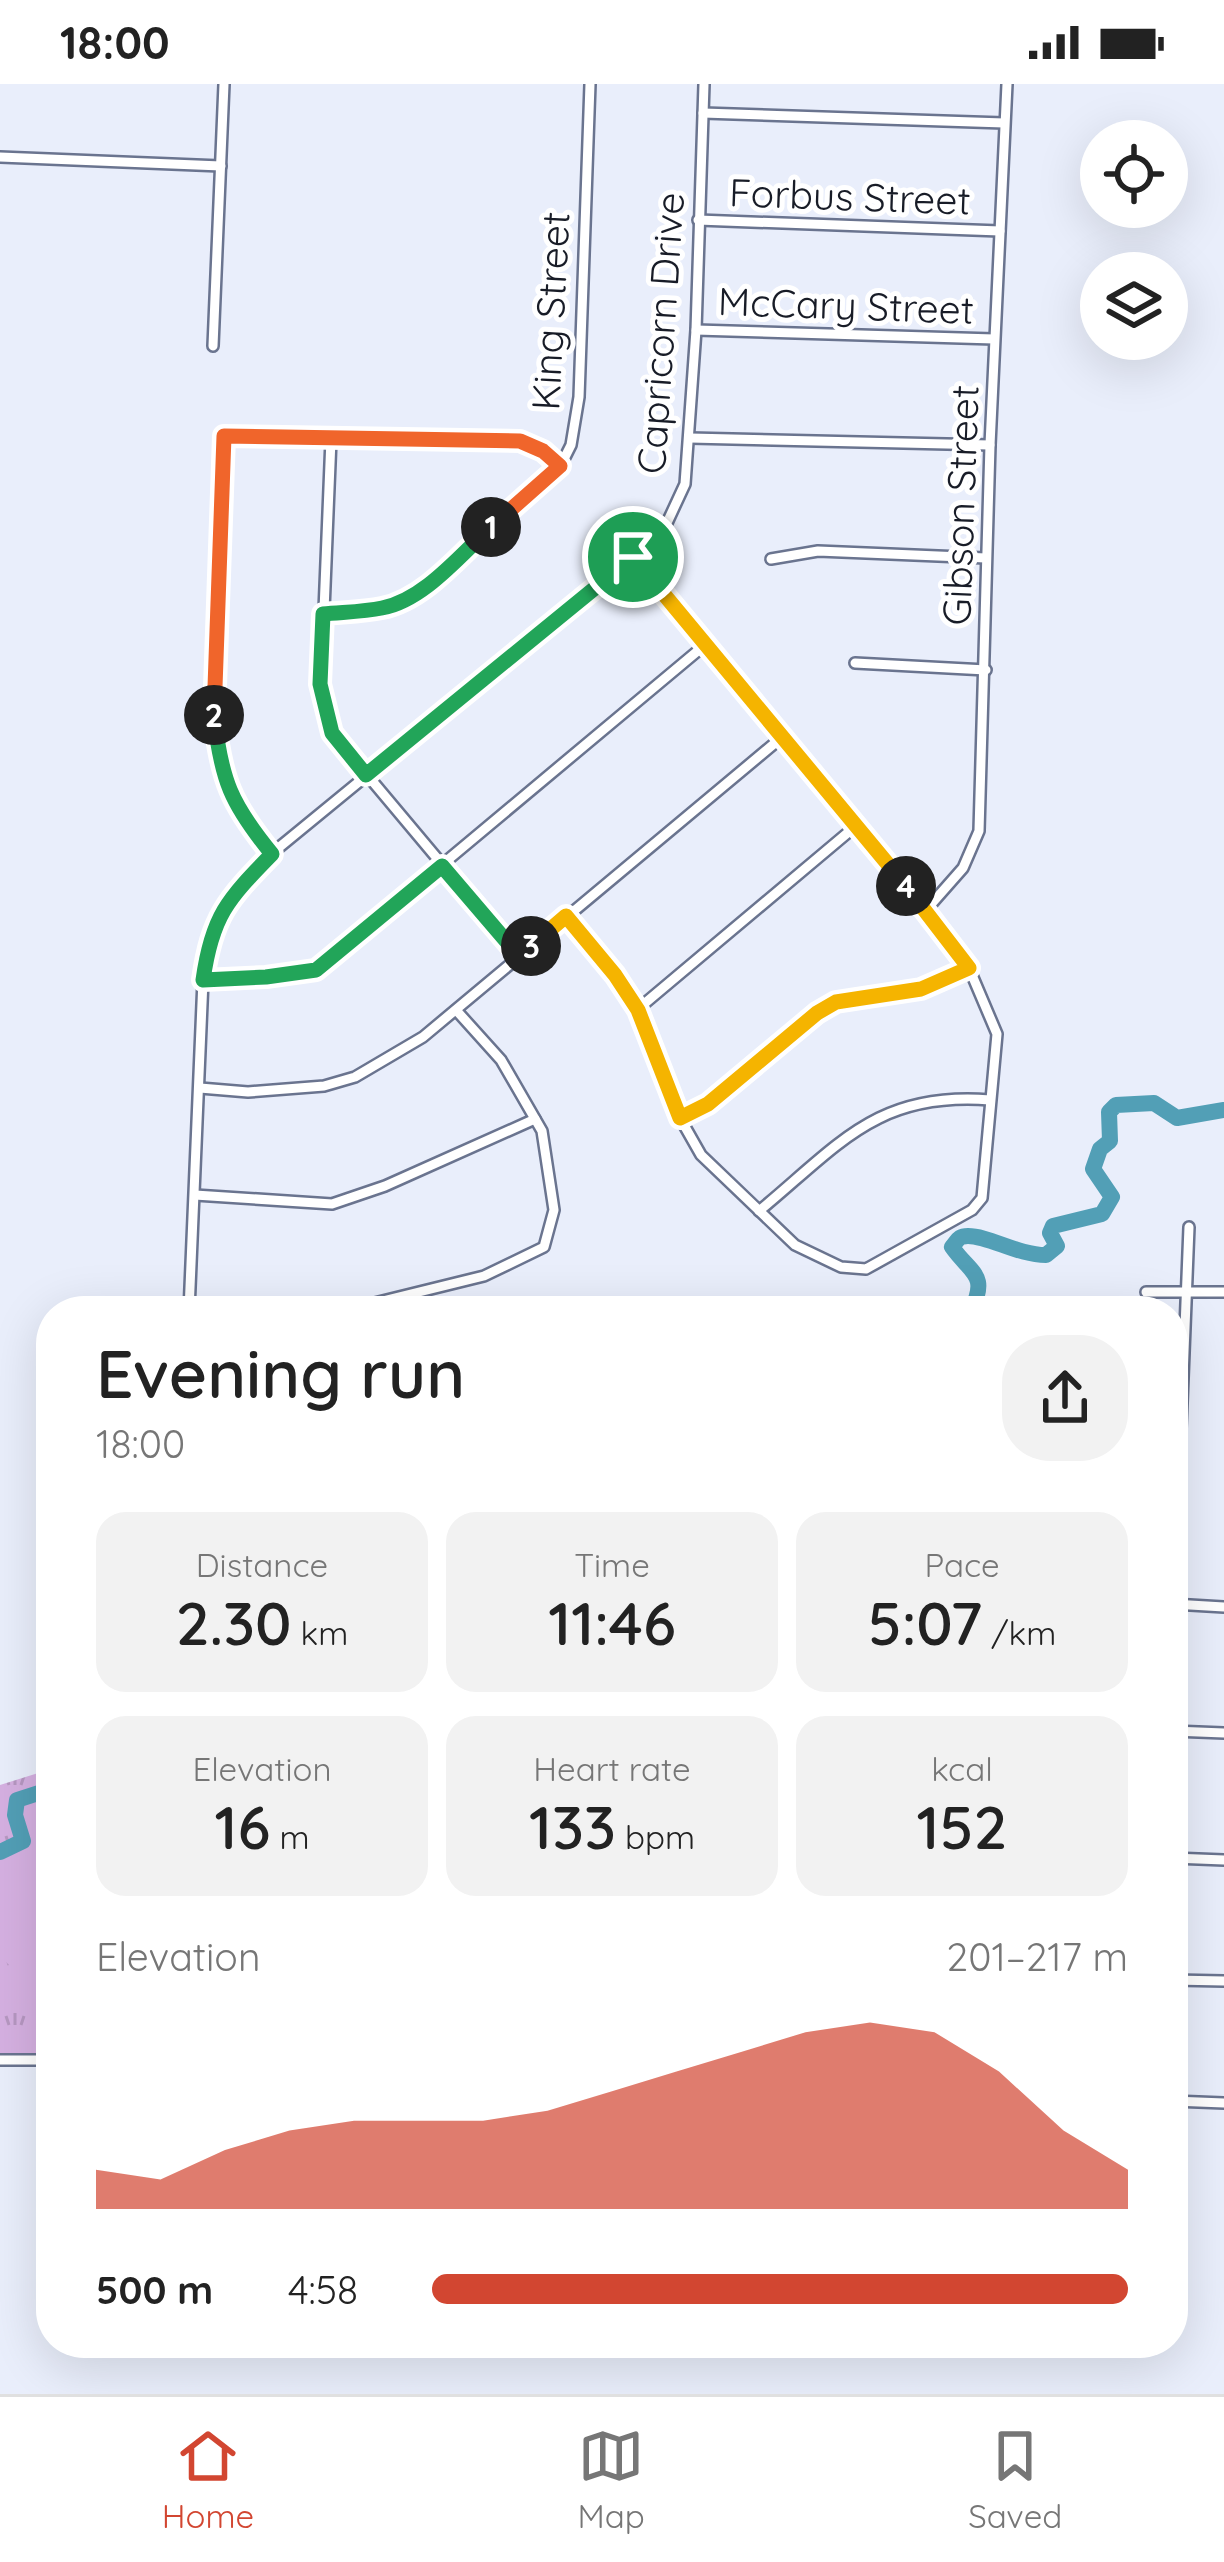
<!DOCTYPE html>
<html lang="en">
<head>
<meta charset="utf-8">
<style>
	body { margin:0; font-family:Quicksand,sans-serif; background:#f2f2f2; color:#222; height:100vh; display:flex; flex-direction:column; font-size:45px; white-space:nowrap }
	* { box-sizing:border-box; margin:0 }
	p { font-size:39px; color:#767676 }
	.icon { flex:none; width:66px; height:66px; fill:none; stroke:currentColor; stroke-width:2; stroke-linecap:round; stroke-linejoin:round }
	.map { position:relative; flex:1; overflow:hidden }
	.drawer { position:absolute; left:36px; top:1212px; width:1152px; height:1062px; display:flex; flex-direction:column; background:#fff; border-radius:48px; box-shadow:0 12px 48px #0002 }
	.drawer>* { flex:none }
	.buttons { position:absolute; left:1080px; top:36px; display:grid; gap:24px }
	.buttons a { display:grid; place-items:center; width:108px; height:108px; border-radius:50%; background:#fff; box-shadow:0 12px 48px #0002; font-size:60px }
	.pin { position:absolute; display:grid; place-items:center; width:102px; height:102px; color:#fff; margin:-51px; border:6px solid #fff; border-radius:50%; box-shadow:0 3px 12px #0007 }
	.km { position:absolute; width:60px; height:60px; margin:-30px; border-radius:50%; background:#222; color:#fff; font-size:33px; line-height:60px; text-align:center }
	.round { display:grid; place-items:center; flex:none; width:126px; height:126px; border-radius:48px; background:#f2f2f2 }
	.head { display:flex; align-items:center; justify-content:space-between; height:204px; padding:0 60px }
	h1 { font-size:66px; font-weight:600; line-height:90px }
	.figures { display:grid; grid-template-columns:repeat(3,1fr); gap:18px; height:204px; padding:12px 60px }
	.figures div { display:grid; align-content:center; border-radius:30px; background:#f2f2f2; text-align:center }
	.figures b { font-size:60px; font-weight:600 }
	.figures small { font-size:33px; font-weight:400 }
	.figures p { font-size:33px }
	.chart { height:336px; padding:24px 60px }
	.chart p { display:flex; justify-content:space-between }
	.chart svg { width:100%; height:216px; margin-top:12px; fill:#d24631; opacity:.7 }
	ul { padding:0 60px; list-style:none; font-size:39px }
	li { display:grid; grid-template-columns:192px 144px 1fr; align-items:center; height:90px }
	li i { height:30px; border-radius:15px; background:#d24631 }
	.status { display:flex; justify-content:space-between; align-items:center; height:84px; padding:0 60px; background:#fff; direction:ltr }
	.status svg { height:33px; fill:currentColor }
	.tabs { display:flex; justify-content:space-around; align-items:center; height:168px; border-top:3px solid #e0e0e0; background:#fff; font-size:33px; color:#767676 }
	.tabs a { display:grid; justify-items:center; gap:6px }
	.tabs .on { color:#d24631 }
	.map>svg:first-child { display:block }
</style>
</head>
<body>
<div class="status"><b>18:00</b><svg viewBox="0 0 49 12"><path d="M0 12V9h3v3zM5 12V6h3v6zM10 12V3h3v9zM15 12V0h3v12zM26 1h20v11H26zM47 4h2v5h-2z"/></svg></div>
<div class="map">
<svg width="1224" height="2310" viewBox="0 0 1224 2310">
	<defs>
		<pattern id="grass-tufts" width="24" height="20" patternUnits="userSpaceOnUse" patternTransform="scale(3)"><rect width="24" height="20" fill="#d5b0e1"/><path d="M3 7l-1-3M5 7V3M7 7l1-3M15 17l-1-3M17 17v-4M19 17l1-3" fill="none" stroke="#b697c1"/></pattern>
	</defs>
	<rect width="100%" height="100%" fill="#e9eefb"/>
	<path fill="url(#grass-tufts)" d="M51,1685V1970L0,1969V1701Z"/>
	<path fill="#d5b0e1" d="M48,1752L51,1894L44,1908L37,1909L0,1872V1799Z"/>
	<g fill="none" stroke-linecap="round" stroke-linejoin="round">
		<g stroke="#529fb6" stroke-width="16">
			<path d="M971,1227C989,1190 971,1190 952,1163C958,1156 958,1152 968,1152C989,1152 1018,1171 1046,1171L1057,1162L1050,1149L1053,1142L1102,1130L1112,1113L1093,1085L1100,1065L1110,1057L1109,1028L1116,1021L1154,1019L1177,1034L1224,1026"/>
			<path d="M0,1768L23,1757L15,1731L17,1716L51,1705"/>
		</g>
		<defs>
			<g id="minor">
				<path d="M703,29L1004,39"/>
				<path d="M0,73L221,82"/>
				<path d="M698,136L1000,147"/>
				<path d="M696,246L994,255"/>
				<path d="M213,262L224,0"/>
				<path d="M690,354L990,361"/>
				<path d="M331,355L321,600L332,649L519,872"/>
				<path d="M771,475L818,467L986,474"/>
				<path d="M323,530L385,524L418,507L560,383L571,361L579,313L590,0"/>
				<path d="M855,579L986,586"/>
				<path d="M271,770C231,719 220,695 214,629L224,353L521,357L543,367L560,383"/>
				<path d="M926,826L963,784L979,747L990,361L1007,0"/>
				<path d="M565,833L638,925L680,1034L701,1071L795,1161L841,1183L866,1185L972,1126L982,1114L997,950L969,884L857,741L633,473"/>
				<path d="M203,896L266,893L316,886L706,560"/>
				<path d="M638,925L857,741"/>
				<path d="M200,1004L248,1008L324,1002L355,993L423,953L781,654"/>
				<path d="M680,1034L708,1020L817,930L836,918L921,905L969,884"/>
				<path d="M195,1111L332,1120L385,1102L535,1035"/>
				<path d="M759,1127C839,1061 877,1007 990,1016"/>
				<path d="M1146,1208H1224"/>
				<path d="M189,1224H354L484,1192L544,1163L554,1126L542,1047L501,976L456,926"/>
				<path d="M189,1227L203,896C212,832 227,816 271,770L633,473L666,441L685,400L696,246L704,0"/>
				<path d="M1173,1520L1224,1523"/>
				<path d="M1174,1520L1189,1143"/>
				<path d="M1173,1647L1224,1649"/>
				<path d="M1173,1774L1224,1776"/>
				<path d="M1173,1896L1224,1897"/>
				<path d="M0,1976H51"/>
				<path d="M1173,2017L1224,2019"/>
			</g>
		</defs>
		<use href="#minor" stroke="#6a748f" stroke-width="14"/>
		<use href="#minor" stroke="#fff" stroke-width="9"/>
	</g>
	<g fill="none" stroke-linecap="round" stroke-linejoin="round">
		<defs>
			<path id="split-1" d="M491,443C460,471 424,516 382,524C363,528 342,528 323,530L320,600L332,649L366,691L633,473"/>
			<path id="split-2" d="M214,631L224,352L520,357L543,367L560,382L491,443"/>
			<path id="split-3" d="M214,631C221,696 231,720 272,770C227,816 212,832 203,896L266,893L316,886L442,782L519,872L531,862"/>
			<path id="split-4" d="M531,862L566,832L615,891L638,926L680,1034L708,1020L817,929L836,918L921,905L969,884L906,802"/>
			<path id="split-5" d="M633,473L906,802"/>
		</defs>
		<use href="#split-1" stroke="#fff" stroke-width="24"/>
		<use href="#split-2" stroke="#fff" stroke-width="24"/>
		<use href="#split-3" stroke="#fff" stroke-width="24"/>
		<use href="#split-4" stroke="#fff" stroke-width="24"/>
		<use href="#split-5" stroke="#fff" stroke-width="24"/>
		<use href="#split-1" stroke="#22a559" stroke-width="15"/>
		<use href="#split-2" stroke="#f0652b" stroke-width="15"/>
		<use href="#split-3" stroke="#22a559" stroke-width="15"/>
		<use href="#split-4" stroke="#f5b400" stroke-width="15"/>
		<use href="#split-5" stroke="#f5b400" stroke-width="15"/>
	</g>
	<g text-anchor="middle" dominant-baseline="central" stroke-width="10" stroke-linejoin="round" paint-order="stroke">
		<g font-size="39" fill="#181c27" stroke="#fff">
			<text transform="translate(850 112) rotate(2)">Forbus Street</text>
			<text transform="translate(846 221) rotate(2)">McCary Street</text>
			<text transform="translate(550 227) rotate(-87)">King Street</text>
			<text transform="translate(660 249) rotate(-86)">Capricorn Drive</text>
			<text transform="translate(960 421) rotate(-88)">Gibson Street</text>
		</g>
	</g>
</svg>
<div class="buttons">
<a><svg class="icon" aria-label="locate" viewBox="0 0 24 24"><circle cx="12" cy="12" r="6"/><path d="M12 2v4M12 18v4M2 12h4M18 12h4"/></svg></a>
<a><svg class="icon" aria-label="layers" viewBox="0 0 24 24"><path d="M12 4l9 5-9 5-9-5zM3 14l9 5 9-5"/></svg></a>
</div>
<div class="pin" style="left:633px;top:473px;background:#1e9e55"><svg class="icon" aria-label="arrive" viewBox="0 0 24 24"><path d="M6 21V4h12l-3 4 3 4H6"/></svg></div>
<b class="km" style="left:491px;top:443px">1</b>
<b class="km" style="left:214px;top:631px">2</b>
<b class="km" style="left:531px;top:862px">3</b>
<b class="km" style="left:906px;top:802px">4</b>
<section class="drawer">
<div class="head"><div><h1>Evening run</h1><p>18:00</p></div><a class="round"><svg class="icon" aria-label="share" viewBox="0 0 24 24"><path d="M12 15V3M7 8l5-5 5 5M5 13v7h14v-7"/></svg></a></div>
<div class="figures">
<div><p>Distance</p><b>2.30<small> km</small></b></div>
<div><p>Time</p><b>11:46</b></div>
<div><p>Pace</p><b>5:07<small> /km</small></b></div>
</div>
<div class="figures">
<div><p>Elevation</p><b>16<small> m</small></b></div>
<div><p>Heart rate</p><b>133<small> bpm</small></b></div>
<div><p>kcal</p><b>152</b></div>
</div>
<div class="chart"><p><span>Elevation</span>201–217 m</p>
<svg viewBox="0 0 160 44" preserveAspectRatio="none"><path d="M0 44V36L10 38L20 32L30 28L40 26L50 26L60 26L70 24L80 20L90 16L100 12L110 8L120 6L130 8L140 16L150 28L160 36V44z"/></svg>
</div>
<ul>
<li><b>500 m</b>4:58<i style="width:100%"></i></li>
</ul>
</section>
</div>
<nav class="tabs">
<a class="on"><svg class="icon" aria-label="home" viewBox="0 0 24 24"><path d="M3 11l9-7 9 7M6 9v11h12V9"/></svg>Home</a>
<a><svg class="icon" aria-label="map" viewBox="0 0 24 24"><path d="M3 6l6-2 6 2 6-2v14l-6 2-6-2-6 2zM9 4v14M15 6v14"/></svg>Map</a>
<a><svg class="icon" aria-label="saved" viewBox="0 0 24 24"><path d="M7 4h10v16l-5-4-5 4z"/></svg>Saved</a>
</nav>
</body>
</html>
